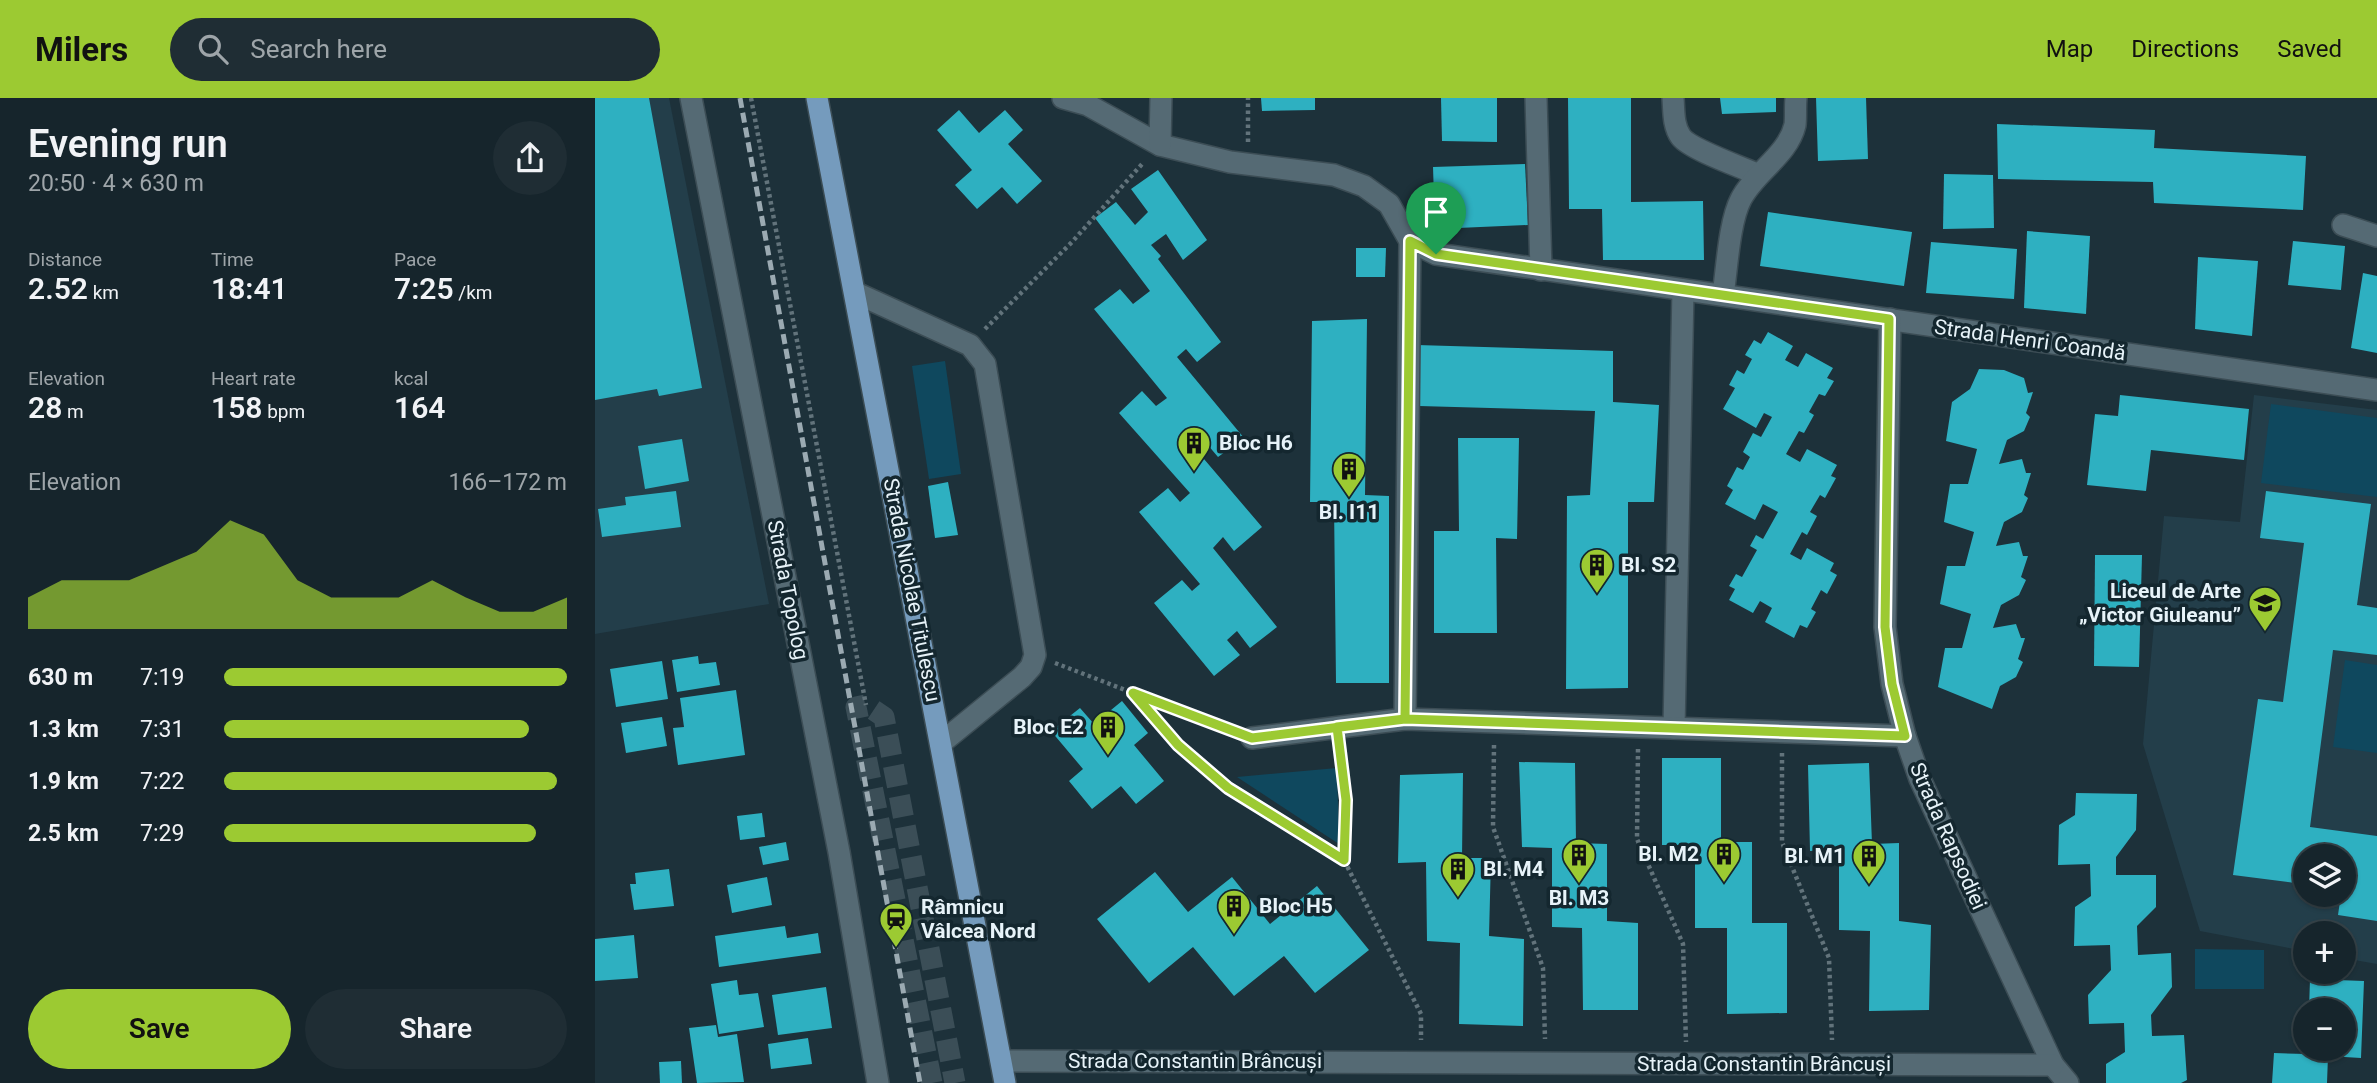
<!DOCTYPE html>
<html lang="en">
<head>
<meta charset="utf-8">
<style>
	body { margin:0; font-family:Roboto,sans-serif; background:#1f2d34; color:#f1f3f6; height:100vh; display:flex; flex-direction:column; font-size:26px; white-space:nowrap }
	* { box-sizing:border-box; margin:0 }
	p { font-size:23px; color:#9ea5a9 }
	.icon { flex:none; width:38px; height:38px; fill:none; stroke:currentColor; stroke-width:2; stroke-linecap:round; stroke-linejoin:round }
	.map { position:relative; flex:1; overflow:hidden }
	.sheet { display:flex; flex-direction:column; background:#16252c; width:595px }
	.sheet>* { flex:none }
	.fabs { position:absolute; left:1698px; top:746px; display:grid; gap:14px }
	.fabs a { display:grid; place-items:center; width:63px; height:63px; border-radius:50%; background:#16252c; box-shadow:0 2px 5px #0004,0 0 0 2px #354248; font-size:35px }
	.pin { position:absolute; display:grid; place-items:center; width:60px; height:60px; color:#fff; margin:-72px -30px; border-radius:50% 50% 50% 0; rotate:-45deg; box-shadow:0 0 7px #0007 }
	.pin .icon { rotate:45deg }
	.round { display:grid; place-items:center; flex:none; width:74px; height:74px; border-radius:37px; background:#1f2d34 }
	.overview { display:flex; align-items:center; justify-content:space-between; height:119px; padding:0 28px }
	h1 { font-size:38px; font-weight:600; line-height:52px }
	.figures { display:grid; grid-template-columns:repeat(3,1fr); gap:10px; height:119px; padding:7px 28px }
	.figures div { display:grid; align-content:center }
	.figures b { font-size:30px; font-weight:600 }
	.figures small { font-size:19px; font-weight:400 }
	.figures p { font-size:19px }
	.chart { height:196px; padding:14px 28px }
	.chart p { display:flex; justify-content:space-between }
	.chart svg { width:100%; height:126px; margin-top:7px; fill:#9cca32; opacity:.7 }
	.button { display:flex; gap:14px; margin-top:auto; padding:14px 28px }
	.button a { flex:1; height:80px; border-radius:42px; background:#9cca32; color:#111; font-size:28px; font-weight:600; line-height:80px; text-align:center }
	.button a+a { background:#1f2d34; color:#f1f3f6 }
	ul { padding:0 28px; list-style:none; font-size:23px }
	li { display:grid; grid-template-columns:112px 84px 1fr; align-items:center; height:52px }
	li i { height:18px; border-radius:9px; background:#9cca32 }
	header { display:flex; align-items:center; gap:42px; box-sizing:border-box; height:98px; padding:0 35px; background:#9cca32; color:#111 }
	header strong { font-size:33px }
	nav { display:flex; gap:38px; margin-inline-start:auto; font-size:24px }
	.search { width:490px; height:63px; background:#1f2d34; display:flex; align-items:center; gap:18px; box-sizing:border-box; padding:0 24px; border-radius:38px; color:#9ea5a9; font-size:26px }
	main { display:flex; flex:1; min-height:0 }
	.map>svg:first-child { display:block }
</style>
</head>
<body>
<header>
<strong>Milers</strong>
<div class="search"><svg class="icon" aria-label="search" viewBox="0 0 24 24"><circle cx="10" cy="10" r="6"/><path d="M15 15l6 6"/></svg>Search here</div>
<nav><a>Map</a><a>Directions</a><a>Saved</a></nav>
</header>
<main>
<section class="sheet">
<div class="overview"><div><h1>Evening run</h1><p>20:50 · 4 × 630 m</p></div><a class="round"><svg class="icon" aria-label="share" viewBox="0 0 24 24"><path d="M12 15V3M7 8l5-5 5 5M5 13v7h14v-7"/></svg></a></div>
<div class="figures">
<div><p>Distance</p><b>2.52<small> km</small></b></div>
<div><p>Time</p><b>18:41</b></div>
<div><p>Pace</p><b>7:25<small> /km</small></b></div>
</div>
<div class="figures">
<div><p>Elevation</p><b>28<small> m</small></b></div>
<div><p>Heart rate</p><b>158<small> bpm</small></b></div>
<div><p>kcal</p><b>164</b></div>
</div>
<div class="chart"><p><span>Elevation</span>166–172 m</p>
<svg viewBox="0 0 160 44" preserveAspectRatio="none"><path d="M0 44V33L10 27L20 27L30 27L40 22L50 17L60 6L70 11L80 27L90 33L100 33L110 33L120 27L130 33L140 38L150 38L160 33V44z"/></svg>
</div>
<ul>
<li><b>630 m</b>7:19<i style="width:100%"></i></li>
<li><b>1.3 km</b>7:31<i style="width:89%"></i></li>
<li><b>1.9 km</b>7:22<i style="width:97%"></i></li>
<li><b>2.5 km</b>7:29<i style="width:91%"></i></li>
</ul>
<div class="button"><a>Save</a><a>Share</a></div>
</section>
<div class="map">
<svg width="1782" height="985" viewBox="0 0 1782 985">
	<rect width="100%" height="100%" fill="#1d313a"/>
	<g fill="#233e4a" fill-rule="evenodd">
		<path d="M0,0H74L174,506L0,536Z"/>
		<path d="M1659,297L1782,312V866L1748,860V835H1710V853L1605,833L1548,646L1569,418L1645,424ZM1710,758H1748V796H1710Z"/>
	</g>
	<g fill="#0f485e">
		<path d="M350,263L366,376L334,381L317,268Z"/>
		<path d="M1676,306L1782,320V399L1666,385Z"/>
		<path d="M1750,562L1782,567V655L1738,649Z"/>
		<path d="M742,670L744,746L642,679Z"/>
		<path d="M1600,851L1669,852V891H1600Z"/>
	</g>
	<g fill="#2eb0c1">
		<path d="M0,0H54L107,290L64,298L62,291L0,302Z"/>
		<path d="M666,0H720V12L667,13Z"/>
		<path d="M846,0H902V44L847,43Z"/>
		<path d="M973,0H1036V104L1108,103L1109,162H1008L1007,111H974Z"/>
		<path d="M1125,0H1181V14L1127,16Z"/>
		<path d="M1221,0H1271L1273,61L1223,63Z"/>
		<path d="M364,12L384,35L410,12L428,32L413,46L447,83L422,106L407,89L382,111L360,87L377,72L342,32Z"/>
		<path d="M1402,26L1560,32L1559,50L1711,58L1708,112L1559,105L1558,84L1403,81Z"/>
		<path d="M930,66L933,127L840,131L838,69Z"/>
		<path d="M563,72L612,142L588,162L571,136L556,147L566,158L563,161L626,244L602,264L591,251L582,259L649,340L623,359L612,346L603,354L667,429L639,453L628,439L618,450L682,529L655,550L642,533L632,542L645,557L619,578L559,505L587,482L597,493L605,486L544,414L573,390L585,404L595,395L524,315L547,293L561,308L572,300L499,211L525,191L538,206L555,193L500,120L521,104L540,127L553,114L536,91Z"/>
		<path d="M1349,76L1398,77L1399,130L1348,131Z"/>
		<path d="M1173,114L1317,134L1309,188L1165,168Z"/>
		<path d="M1432,133L1495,138L1491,216L1429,210Z"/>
		<path d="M1698,143L1750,148L1746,192L1693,187Z"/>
		<path d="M1336,144L1422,151L1419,201L1331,195Z"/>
		<path d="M761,150H791L790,179H761Z"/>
		<path d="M1603,159L1663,163L1657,238L1600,231Z"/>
		<path d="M1768,175L1782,178V255L1756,250Z"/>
		<path d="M772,221L770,397L794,398V585H741L739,404H715L717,223Z"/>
		<path d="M1173,234L1198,248L1190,262L1203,269L1211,255L1238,270L1232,280L1239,283L1230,298L1224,296L1214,314L1219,317L1209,335L1204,333L1191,356L1205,364L1212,351L1242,367L1236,378L1241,380L1230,400L1225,397L1215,414L1222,418L1212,437L1207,434L1195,456L1206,462L1212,450L1239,465L1235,473L1242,477L1232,496L1226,492L1216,511L1221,514L1212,530L1205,527L1199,540L1170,524L1177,510L1165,503L1158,515L1134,502L1140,491L1134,488L1141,476L1147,479L1162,452L1155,448L1161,437L1168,441L1183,414L1168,406L1160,422L1130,406L1138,392L1132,388L1142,369L1148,372L1155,359L1148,354L1158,335L1166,339L1177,319L1169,315L1161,330L1128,311L1140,290L1134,287L1142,272L1149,276L1157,261L1150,257L1159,242L1166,246Z"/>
		<path d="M822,247L1018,253V304L1064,307L1059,404H1033V590L971,591L972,398L995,397L1000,313L824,308Z"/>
		<path d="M1384,271L1409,272L1429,280L1433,295L1438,294L1431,315L1435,319L1429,333L1412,342L1404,366L1427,361L1431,375H1436L1429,397L1433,400L1427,414L1409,424L1401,448L1424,444L1428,458H1433L1426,479L1431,482L1424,497L1406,507L1398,530L1421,526L1426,540H1430L1423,561L1428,564L1421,579L1405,588L1397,611L1343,589L1350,550H1367L1376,516L1345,506L1352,468H1370L1379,434L1349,424L1355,386H1373L1382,351L1351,343L1357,304L1375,291Z"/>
		<path d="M1525,297L1654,311L1649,362L1556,352L1551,393L1492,387L1500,316L1523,318Z"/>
		<path d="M863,340H924L922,441L901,440L902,535H839V433H864Z"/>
		<path d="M87,341L94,383L50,391L43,348Z"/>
		<path d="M353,384L363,437L340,440L333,388Z"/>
		<path d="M81,393L86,429L7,439L3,411L31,407L30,399Z"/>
		<path d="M1671,393L1776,406L1762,507L1782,510V557L1738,552L1715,729L1782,738V823L1743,817L1746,796H1748V758H1710V775L1701,774L1700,785L1638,777L1663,601L1688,604L1709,445L1665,440Z"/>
		<path d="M1500,457H1547L1544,569L1499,568Z"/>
		<path d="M103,558L104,566L121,564L125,587L82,594L77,562Z"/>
		<path d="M67,563L73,601L21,609L15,571Z"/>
		<path d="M141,592L150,657L83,667L78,630L89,629L85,600Z"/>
		<path d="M527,603L553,635L539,647L569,683L541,706L526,688L497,711L474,683L488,671L456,633L485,610L499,626Z"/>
		<path d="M67,619L72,648L31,655L26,625Z"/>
		<path d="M1067,660H1126V744H1157V825H1192V915L1132,916V830H1100V747H1067Z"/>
		<path d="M924,664L980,665L981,745L1012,746V823L1043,825V912H988L987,830L957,829V750L927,749Z"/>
		<path d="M1274,665L1277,746L1304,745V823L1336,827L1334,912L1274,913L1275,833L1244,832V751L1215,753L1213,667Z"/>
		<path d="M868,675L867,760H896L894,838L929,841L928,928L864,926L865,845L832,843L831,764L803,765L805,677Z"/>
		<path d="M1481,695L1542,696L1541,732L1521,759V777H1561V809L1542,828L1543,857L1576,855L1577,889L1556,917L1557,938L1589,937L1592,982L1586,985H1511V966L1530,954L1529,925L1494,926L1493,897L1516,872L1515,847L1479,848L1480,809L1496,798L1495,766L1463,767L1464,727L1480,717Z"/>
		<path d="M167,715L170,739L145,742L142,718Z"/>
		<path d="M191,744L194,762L168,767L164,749Z"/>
		<path d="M74,771L79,808L39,812L35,786H41L40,775Z"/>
		<path d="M560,774L593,814L637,779L675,826L722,788L774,852L720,895L689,858L639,898L598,849L554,885L502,821Z"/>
		<path d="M172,779L177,807L137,815L132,787Z"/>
		<path d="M190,828L192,840L223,835L226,855L124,869L120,838Z"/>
		<path d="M39,837L43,880L0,883V841Z"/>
		<path d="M1715,881L1769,883L1766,960L1733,958L1732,985H1677L1679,955L1711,956L1712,950H1748V912H1714Z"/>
		<path d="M142,882L144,897L163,895L169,929L124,936L116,886Z"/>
		<path d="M231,889L237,930L183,937L177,897Z"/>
		<path d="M121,927L123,939L142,936L149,984L102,985L94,930Z"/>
		<path d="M213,940L217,966L176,971L173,946Z"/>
		<path d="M86,963L87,985H65L64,964Z"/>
	</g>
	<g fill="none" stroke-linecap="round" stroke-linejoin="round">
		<path stroke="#3b4e57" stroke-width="21" stroke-dasharray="21 10" stroke-linecap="butt" d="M337,985L261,609L271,607L289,619L360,985"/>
		<defs>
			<g id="minor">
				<path d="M96,0L244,754L283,985"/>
				<path d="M468,0L493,7L565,47L635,64L739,77L769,88L794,106L815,143L841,156L1782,292"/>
				<path d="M941,0L946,172"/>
				<path d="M1078,0C1079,13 1078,28 1086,39C1095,51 1146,69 1162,76"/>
				<path d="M565,47L566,0"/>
				<path d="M1748,127L1782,138"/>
				<path d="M261,195L375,247L390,266L440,557L436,569L427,579L346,645"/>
				<path d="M1128,197C1132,171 1134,124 1146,101C1160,74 1193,57 1200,27C1201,19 1200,9 1201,0"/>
				<path d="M1295,221L1290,529L1297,586L1310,638L1325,681L1458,967L1473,985"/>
				<path d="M810,621L815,143"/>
				<path d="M1079,630L1088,192"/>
				<path d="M657,640L810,621L1310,638"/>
				<path d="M406,963L1458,967"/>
			</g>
			<path id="major" d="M222,0L410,985"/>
		</defs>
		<use href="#minor" stroke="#3c4d55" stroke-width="24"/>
		<use href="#major" stroke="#3c4d55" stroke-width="24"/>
		<g stroke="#62737b" stroke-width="4.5" stroke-dasharray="3.5 3.5" stroke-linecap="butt">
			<path d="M156,0L271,607"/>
			<path d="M653,44V0"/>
			<path d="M390,231L477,144L548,65"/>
			<path d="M460,565L635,632"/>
			<path d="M538,595L583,647L633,690L748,761"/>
			<path d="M899,647L898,729L948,870L950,941"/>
			<path d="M745,651L751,702L749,762L826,916V942"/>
			<path d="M1043,651L1042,741L1088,846L1091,944"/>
			<path d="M1187,655V744L1234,860L1237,942"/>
			<path d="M329,826L354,824"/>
		</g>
		<use href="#minor" stroke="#556a74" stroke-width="21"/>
		<use href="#major" stroke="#759bbd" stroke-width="21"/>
		<path stroke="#9baab2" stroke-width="5" stroke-dasharray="10 5" stroke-linecap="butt" d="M145,0L325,985"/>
	</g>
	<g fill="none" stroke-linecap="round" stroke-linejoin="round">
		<defs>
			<path id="route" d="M841,156L815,143L810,621L657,640L538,595L583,647L633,690L749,762L751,702L742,629L810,621L1310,638L1297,586L1290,529L1294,221L841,156"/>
		</defs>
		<use href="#route" stroke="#fff" stroke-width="14"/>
		<use href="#route" stroke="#9cca32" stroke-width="9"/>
	</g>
	<defs>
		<symbol id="building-pin" viewBox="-11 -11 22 30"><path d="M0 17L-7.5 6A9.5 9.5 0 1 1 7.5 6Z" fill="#9cca32" stroke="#14272f"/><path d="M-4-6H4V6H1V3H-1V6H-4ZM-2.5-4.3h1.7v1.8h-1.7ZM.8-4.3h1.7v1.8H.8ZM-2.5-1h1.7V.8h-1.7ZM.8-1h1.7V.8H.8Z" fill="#111"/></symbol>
		<symbol id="school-pin" viewBox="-11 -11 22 30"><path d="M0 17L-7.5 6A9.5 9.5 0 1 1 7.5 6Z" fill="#9cca32" stroke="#14272f"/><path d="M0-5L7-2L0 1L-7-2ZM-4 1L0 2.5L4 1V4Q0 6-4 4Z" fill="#111"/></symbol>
		<symbol id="station-pin" viewBox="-11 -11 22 30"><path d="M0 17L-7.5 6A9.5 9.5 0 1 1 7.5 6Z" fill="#9cca32" stroke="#14272f"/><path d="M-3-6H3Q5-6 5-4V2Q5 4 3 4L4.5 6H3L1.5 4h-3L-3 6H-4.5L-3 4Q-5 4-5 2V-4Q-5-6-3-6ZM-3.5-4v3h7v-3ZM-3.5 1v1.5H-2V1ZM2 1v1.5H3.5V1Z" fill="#111"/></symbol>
	</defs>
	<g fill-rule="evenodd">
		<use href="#building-pin" x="580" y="326" width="38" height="52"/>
		<use href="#building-pin" x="735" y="352" width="38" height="52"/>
		<use href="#building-pin" x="983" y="448" width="38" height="52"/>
		<use href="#school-pin" x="1651" y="486" width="38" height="52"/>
		<use href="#building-pin" x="494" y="610" width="38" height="52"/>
		<use href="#building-pin" x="1110" y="737" width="38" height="52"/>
		<use href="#building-pin" x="965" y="738" width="38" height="52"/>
		<use href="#building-pin" x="1255" y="739" width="38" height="52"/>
		<use href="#building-pin" x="844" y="752" width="38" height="52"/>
		<use href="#building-pin" x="620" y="789" width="38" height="52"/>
		<use href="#station-pin" x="282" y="802" width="38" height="52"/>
	</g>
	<g text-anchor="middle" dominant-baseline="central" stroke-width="7" stroke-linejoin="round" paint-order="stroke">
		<g font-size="21" fill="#e7f3f9" stroke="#14272f">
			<text transform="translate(1435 242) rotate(8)">Strada Henri Coandă</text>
			<text transform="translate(193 492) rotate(79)">Strada Topolog</text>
			<text transform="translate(317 492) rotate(79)">Strada Nicolae Titulescu</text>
			<text transform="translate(1353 738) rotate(66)">Strada Rapsodiei</text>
			<text x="600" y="963">Strada Constantin Brâncuși</text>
			<text x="1169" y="966">Strada Constantin Brâncuși</text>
		</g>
		<g font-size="21" font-weight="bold" fill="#e7f3f9" stroke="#14272f" text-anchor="start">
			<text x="624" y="345">Bloc H6</text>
			<text x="754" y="414" text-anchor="middle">Bl. I11</text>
			<text x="1026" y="467">Bl. S2</text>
			<text x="1646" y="493" text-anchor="end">Liceul de Arte<tspan x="1646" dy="24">„Victor Giuleanu”</tspan></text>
			<text x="489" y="629" text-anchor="end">Bloc E2</text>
			<text x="1104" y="756" text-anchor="end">Bl. M2</text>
			<text x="1250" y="758" text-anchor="end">Bl. M1</text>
			<text x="888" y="771">Bl. M4</text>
			<text x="984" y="800" text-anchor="middle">Bl. M3</text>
			<text x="664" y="808">Bloc H5</text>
			<text x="326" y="809">Râmnicu<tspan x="326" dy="24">Vâlcea Nord</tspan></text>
		</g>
	</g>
</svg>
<div class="fabs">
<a><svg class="icon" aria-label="layers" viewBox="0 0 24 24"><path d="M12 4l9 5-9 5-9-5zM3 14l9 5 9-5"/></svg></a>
<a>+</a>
<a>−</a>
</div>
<div class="pin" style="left:841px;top:156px;background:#1e9e55"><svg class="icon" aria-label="arrive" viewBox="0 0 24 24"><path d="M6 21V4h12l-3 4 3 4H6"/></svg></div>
</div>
</main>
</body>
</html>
